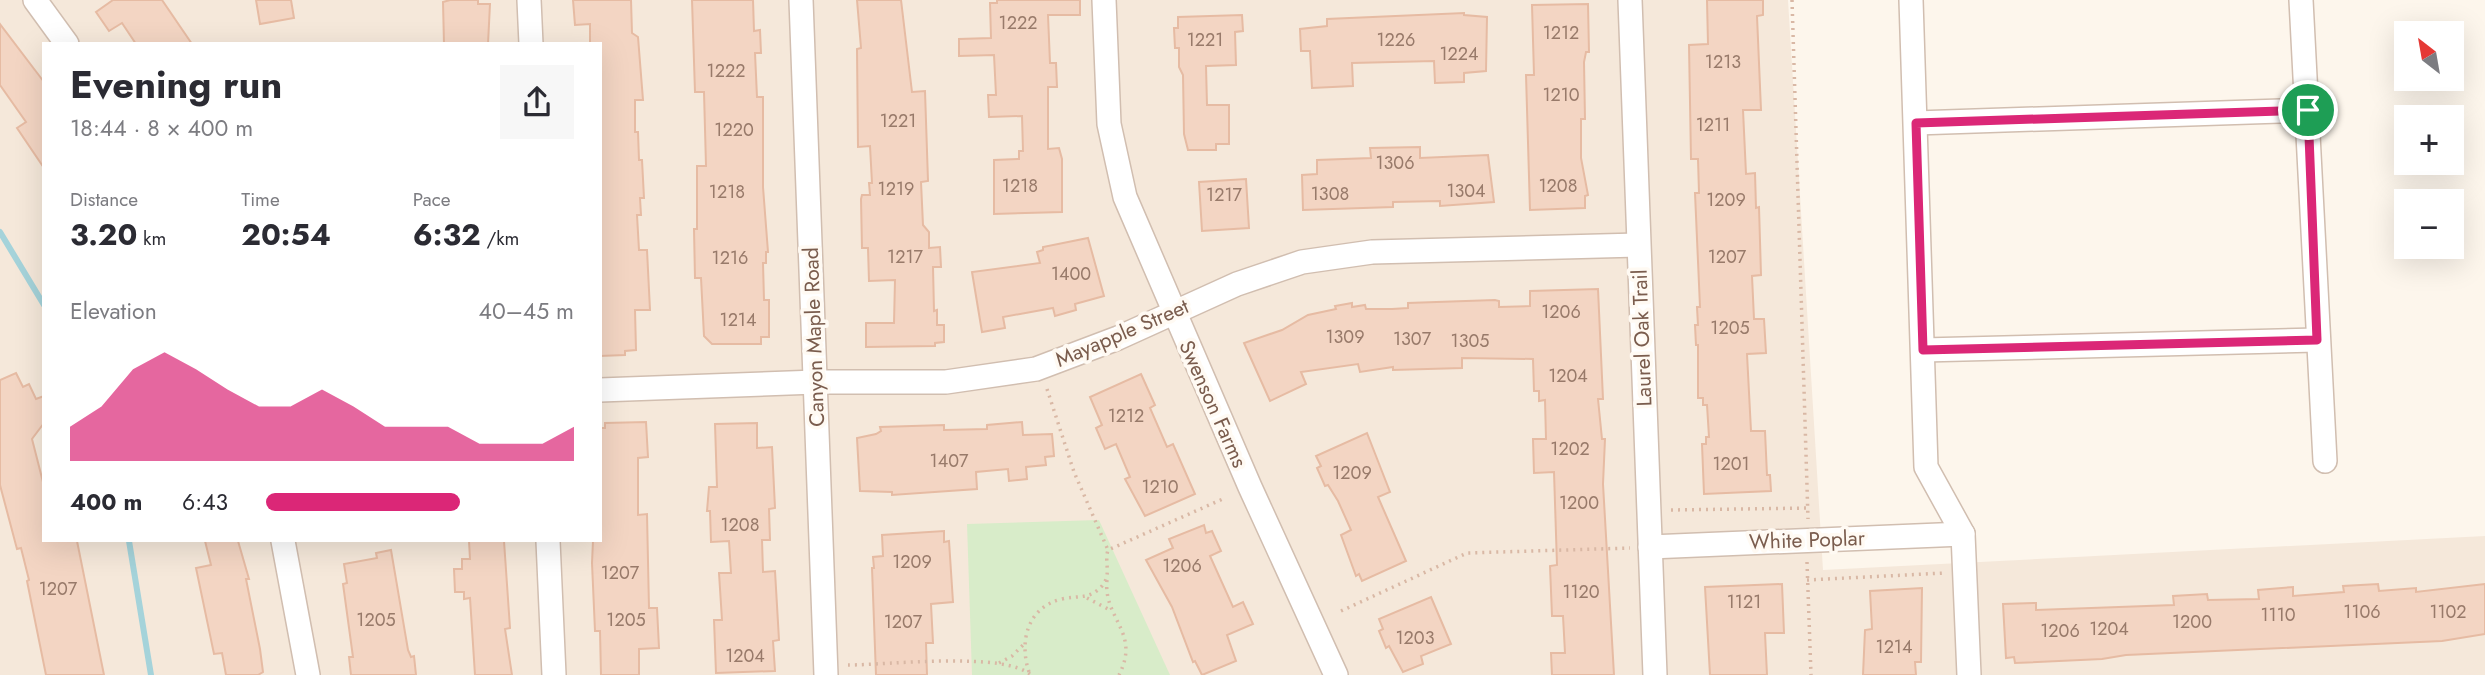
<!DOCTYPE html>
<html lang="en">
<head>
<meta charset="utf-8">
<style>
	body { margin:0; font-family:Jost,sans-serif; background:#f7f7f7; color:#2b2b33; height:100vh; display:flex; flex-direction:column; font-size:26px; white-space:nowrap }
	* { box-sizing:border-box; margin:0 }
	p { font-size:23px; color:#7c7c81 }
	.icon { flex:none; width:38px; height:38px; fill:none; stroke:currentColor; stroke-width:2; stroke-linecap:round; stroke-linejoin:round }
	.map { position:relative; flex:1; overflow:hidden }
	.details { position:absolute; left:42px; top:42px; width:560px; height:500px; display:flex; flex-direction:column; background:#fff; border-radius:0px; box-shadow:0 7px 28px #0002 }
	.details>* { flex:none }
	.needle { width:46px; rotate:329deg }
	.controls { position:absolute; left:2394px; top:21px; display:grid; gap:14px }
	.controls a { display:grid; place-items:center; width:70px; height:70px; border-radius:0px; background:#fff; box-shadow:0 7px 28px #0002; font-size:35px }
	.pin { position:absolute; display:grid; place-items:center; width:60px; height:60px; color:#fff; margin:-30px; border:4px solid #fff; border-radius:50%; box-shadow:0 2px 7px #0007 }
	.round { display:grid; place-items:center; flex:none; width:74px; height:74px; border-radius:0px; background:#f7f7f7 }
	.summary { display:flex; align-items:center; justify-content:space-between; height:119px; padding:0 28px }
	h1 { font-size:38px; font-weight:700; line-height:52px }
	.metrics { display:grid; grid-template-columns:repeat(3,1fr); gap:10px; height:119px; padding:7px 28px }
	.metrics div { display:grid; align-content:center }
	.metrics b { font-size:30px; font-weight:700 }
	.metrics small { font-size:19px; font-weight:400 }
	.metrics p { font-size:19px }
	.chart { height:196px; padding:14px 28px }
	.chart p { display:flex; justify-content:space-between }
	.chart svg { width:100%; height:126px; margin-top:7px; fill:#db2777; opacity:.7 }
	ul { padding:0 28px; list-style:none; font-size:23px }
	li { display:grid; grid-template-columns:112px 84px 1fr; align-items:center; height:52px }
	li i { height:18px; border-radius:9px; background:#db2777 }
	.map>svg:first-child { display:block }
</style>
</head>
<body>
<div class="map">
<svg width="2485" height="675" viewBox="0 0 2485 675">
	<rect width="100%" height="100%" fill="#fdf6ec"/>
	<path fill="#f5e8da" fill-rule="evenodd" d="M0,0H1788L1823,570L2485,536V675H0ZM44,44H600V541H44Z"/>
	<path fill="#d8ecc9" d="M1099,520L1170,675H972L967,524Z"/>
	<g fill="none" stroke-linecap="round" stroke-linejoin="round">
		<g stroke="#a5d3da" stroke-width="6">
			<path d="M0,232L44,305"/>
			<path d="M129,541L151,675"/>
		</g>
	</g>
	<g fill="#f3d5c3" stroke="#e6bba3" stroke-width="2">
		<path d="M113,0H162L192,44H136L122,23L109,31L96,12Z"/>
		<path d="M256,0H291L294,18L260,24Z"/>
		<path d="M450,0H478V4H490L488,44H444L443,2Z"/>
		<path d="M573,0H631L632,33L638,37L643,100H635V132H638L639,160H642L644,198H640L641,215H637L639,250H647L650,310H635L636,350L625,351V355L600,356V44H590V24L575,25Z"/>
		<path d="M692,0H753L754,31L760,30L761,53H755L757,97H763V187L768,252H766V263H763L764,300H769V337H761V344H712L704,336L701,278H695L694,229H697V166H706L704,92H695Z"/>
		<path d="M857,0H901L912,92L925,91L928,181L921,182L923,225L929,232V248L940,247L941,267H933L934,311L937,310V325H944V342L935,343V346L866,347V323H894L895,280L869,281L868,248H862L861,199L862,195H870L869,183H872L870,146L858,147L857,49L861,48Z"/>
		<path d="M997,0H1080V15H1048L1050,63H1056L1057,87H1048V149L1059,148L1062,159V212L994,214V160L1019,159V151H1023L1022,116L989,117L988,95H996L994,55L959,56V39L991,38L990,3H997Z"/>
		<path d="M1707,0H1763V15L1757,16L1761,110H1743L1746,174L1755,173L1756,208L1759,207L1761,275L1752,276L1754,319H1764L1766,353L1747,354L1751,431H1765L1767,475H1770L1771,491L1704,494L1702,444H1706V437H1709L1707,405H1703V398H1698V345H1696L1695,325H1698L1697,307H1700L1695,193H1699L1698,159H1691L1689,45L1708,44Z"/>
		<path d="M1588,4L1589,52H1586L1584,62L1585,119H1581V158L1588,195L1585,196V208L1530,210L1526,75H1534L1532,5Z"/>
		<path d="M1464,13V15L1487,17L1486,71L1464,73V82L1435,83L1434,61L1352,63L1353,86L1312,88L1310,51H1301L1300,29L1327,26V19Z"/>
		<path d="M1242,15L1243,31L1235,32L1236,65L1206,66L1207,105H1229V144H1216V150H1188L1184,134L1183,75L1179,67V48H1175L1174,28H1178V17Z"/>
		<path d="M0,24L44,82V168L17,128L26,122L0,85Z"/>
		<path d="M1420,147V158L1488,155L1494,202L1440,206V201L1393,202V207L1303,210L1302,175L1317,174V160L1371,158L1370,148Z"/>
		<path d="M1246,179L1249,228L1202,231L1199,182Z"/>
		<path d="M1088,238L1104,296L1075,304L1076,310L1055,316L1053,308L1003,317L1005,328L982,332L972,272L1040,263L1037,252L1043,250V247Z"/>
		<path d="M1598,289L1603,399H1598L1602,439H1605L1603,484L1614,675H1552L1551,653H1565L1563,616H1552L1550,566L1557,565L1554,472L1534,473L1533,439H1546L1545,400L1539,401V391H1534L1533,359L1462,358V368L1393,370V367L1360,372L1358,364L1301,372L1306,384L1270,401L1244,343L1282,330L1308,315L1336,309L1335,306L1352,303V307L1365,305L1366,309H1392L1408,308V303L1495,300L1499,301V307L1530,306V291Z"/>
		<path d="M16,373L23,387L29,384L36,399L44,396V423L32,439L44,486V541H77L104,675H46L27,581L29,580L21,548L17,549L0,485V380Z"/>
		<path d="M1141,374L1155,405L1150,408L1167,447L1173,444L1195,494L1145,516L1125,479L1130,477L1116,444L1105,449L1096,428L1102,425L1090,397Z"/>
		<path d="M646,422L648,457L638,458V515L647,514L649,608H657L659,648L639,649V675H601L600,631H595L592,563L593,541H600V428H605V423Z"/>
		<path d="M1022,422L1023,435L1052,434L1054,456L1045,457L1046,465L1026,467L1027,479L1009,481L1008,469L976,472L977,489L892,495V492L860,491L857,438L876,434L881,431L880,427L944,425V430L987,429V425Z"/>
		<path d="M757,423V448L772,447L775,508L769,509L770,540H762L763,572L775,571L779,640L773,641L775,671L716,673L714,620H722L719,573H731L729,541L711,542L710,511H707L709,487H717L715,424Z"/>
		<path d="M1367,433L1390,492L1378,497L1406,561L1362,581L1359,574L1356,576L1341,535L1351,530L1338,501L1328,485L1325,486L1317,468L1321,466L1316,456Z"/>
		<path d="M1204,525L1206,533L1212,531L1221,551L1210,556L1233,607L1243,602L1253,624L1227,635L1236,661L1202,675L1195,661L1193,662L1172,607L1146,560L1173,548L1169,539Z"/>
		<path d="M944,531V542L949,541L953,602L931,604L933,643H926L927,675H876L872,568H874L873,557L883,556L882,535Z"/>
		<path d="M205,541H238L249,579H246L260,649L263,672L258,675H226L222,653L214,654L196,568L211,565Z"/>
		<path d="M469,541H504L510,628L505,629L512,675H475L470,598L464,599V592H455L454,569H462V559H470Z"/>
		<path d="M391,550L408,650L411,657L414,656L416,675H351L349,657H353L343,584L347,583L344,564L377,558L376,553Z"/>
		<path d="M1782,584L1784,633H1765L1767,675H1710L1705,587Z"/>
		<path d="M2378,584L2379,591L2416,588V592L2485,584V634L2442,641L2126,655L2102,659L2015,663L2014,657L2006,658L2003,604L2036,603V610L2174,605L2173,596L2207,594L2208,600L2259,599L2258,590L2293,587V596L2344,592L2343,586Z"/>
		<path d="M1922,588L1921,662H1915L1916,675H1863L1865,630L1872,629L1870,591Z"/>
		<path d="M1431,597L1451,644L1421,656L1423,664L1403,672L1389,646L1386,648L1379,631L1383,629L1379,619Z"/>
	</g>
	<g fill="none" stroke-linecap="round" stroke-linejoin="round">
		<defs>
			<g id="minor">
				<path d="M35,0L67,44"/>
				<path d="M529,0L531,44"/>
				<path d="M801,0L826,675"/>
				<path d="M1104,0L1109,124L1125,197L1250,487L1336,675"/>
				<path d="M1630,0L1655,675"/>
				<path d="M1911,0L1926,467L1963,534L1969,675"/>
				<path d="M2301,0L2325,461"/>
				<path d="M1916,123L2308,110"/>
				<path d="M1923,350L2317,340"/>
				<path d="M600,390L816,382H946L1036,369L1118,338L1237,284L1302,262L1372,252L1638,245"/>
				<path d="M283,541L308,675"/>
				<path d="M548,541L554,675"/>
				<path d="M1650,547L1963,534"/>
			</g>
		</defs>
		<use href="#minor" stroke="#d1beb0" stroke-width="26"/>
		<g stroke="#d9b8a5" stroke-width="3.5" stroke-dasharray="2 5" stroke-linecap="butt">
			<path d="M1792,0L1808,519"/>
			<path d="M1047,389L1074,472L1108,550"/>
			<path d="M1671,510L1809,508"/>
			<path d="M1807,562L1811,675"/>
			<path d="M1107,580C1103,619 1141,632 1119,675"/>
			<path d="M1807,580L1945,573"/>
			<path d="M1087,598L1110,610"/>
			<path d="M1341,611L1467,553L1630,548"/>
			<path d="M999,663L1012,656L1023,645"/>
			<path d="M848,665C887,665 1004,651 1031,675"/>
			<path d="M1029,672C1019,642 1027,607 1062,599C1079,595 1089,600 1102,586C1112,574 1104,563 1108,550L1225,498"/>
		</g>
		<use href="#minor" stroke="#fff" stroke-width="23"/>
	</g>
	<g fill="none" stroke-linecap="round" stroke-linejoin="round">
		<defs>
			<path id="route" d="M2308,110L2317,340L1923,350L1916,123Z"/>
		</defs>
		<use href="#route" stroke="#fff" stroke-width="14"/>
		<use href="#route" stroke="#db2777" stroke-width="9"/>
	</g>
	<g text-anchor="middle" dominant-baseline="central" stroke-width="7" stroke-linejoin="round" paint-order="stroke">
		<g font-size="18" fill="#987a6a">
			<text x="1018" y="23">1222</text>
			<text x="1561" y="33">1212</text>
			<text x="1205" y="40">1221</text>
			<text x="1396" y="40">1226</text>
			<text x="1459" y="54">1224</text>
			<text x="1723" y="62">1213</text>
			<text x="726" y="71">1222</text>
			<text x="1561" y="95">1210</text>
			<text x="898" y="121">1221</text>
			<text x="1713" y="125">1211</text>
			<text x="734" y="130">1220</text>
			<text x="1395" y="163">1306</text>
			<text x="1020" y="186">1218</text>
			<text x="1558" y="186">1208</text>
			<text x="896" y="189">1219</text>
			<text x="1466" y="191">1304</text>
			<text x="727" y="192">1218</text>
			<text x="1330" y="194">1308</text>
			<text x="1224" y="195">1217</text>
			<text x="1726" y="200">1209</text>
			<text x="905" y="257">1217</text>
			<text x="1727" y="257">1207</text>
			<text x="730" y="258">1216</text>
			<text x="1071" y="274">1400</text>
			<text x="1561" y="312">1206</text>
			<text x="738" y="320">1214</text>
			<text x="1730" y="328">1205</text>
			<text x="1345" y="337">1309</text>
			<text x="1412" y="339">1307</text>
			<text x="1470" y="341">1305</text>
			<text x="1568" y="376">1204</text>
			<text x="1126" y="416">1212</text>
			<text x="1570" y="449">1202</text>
			<text x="949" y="461">1407</text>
			<text x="1731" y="464">1201</text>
			<text x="1352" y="473">1209</text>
			<text x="1160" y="487">1210</text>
			<text x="1579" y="503">1200</text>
			<text x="740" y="525">1208</text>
			<text x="912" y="562">1209</text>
			<text x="1182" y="566">1206</text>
			<text x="620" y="573">1207</text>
			<text x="58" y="589">1207</text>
			<text x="1581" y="592">1120</text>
			<text x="1744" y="602">1121</text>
			<text x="2362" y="612">1106</text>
			<text x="2448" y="612">1102</text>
			<text x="2278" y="615">1110</text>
			<text x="376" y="620">1205</text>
			<text x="626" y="620">1205</text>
			<text x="903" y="622">1207</text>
			<text x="2192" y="622">1200</text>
			<text x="2109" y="629">1204</text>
			<text x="2060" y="631">1206</text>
			<text x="1415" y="638">1203</text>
			<text x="1894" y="647">1214</text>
			<text x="745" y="656">1204</text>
		</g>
		<g font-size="21" fill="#7a5c4d" stroke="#fffaf3">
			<text transform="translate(1122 333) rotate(-23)">Mayapple Street</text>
			<text transform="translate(814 337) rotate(-92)">Canyon Maple Road</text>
			<text transform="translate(1642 338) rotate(-92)">Laurel Oak Trail</text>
			<text transform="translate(1213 404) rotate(66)">Swenson Farms</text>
			<text transform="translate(1807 540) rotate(-2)">White Poplar</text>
		</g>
	</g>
</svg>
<div class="controls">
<a><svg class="needle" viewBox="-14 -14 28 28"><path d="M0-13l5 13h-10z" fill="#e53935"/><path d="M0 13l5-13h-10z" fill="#7c7c81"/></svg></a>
<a>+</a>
<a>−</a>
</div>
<div class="pin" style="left:2308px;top:110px;background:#1e9e55"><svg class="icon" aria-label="arrive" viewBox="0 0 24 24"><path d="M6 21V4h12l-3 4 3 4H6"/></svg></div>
<section class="details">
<div class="summary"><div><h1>Evening run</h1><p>18:44 · 8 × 400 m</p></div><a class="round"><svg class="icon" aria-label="share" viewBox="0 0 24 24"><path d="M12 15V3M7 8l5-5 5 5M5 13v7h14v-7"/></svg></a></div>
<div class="metrics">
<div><p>Distance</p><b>3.20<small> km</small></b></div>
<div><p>Time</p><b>20:54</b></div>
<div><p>Pace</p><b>6:32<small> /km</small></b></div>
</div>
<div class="chart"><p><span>Elevation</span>40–45 m</p>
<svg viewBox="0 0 160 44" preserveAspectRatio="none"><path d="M0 44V32L10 25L20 12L30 6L40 12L50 19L60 25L70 25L80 19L90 25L100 32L110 32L120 32L130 38L140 38L150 38L160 32V44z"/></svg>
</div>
<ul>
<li><b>400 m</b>6:43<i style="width:63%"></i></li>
</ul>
</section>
</div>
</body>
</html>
